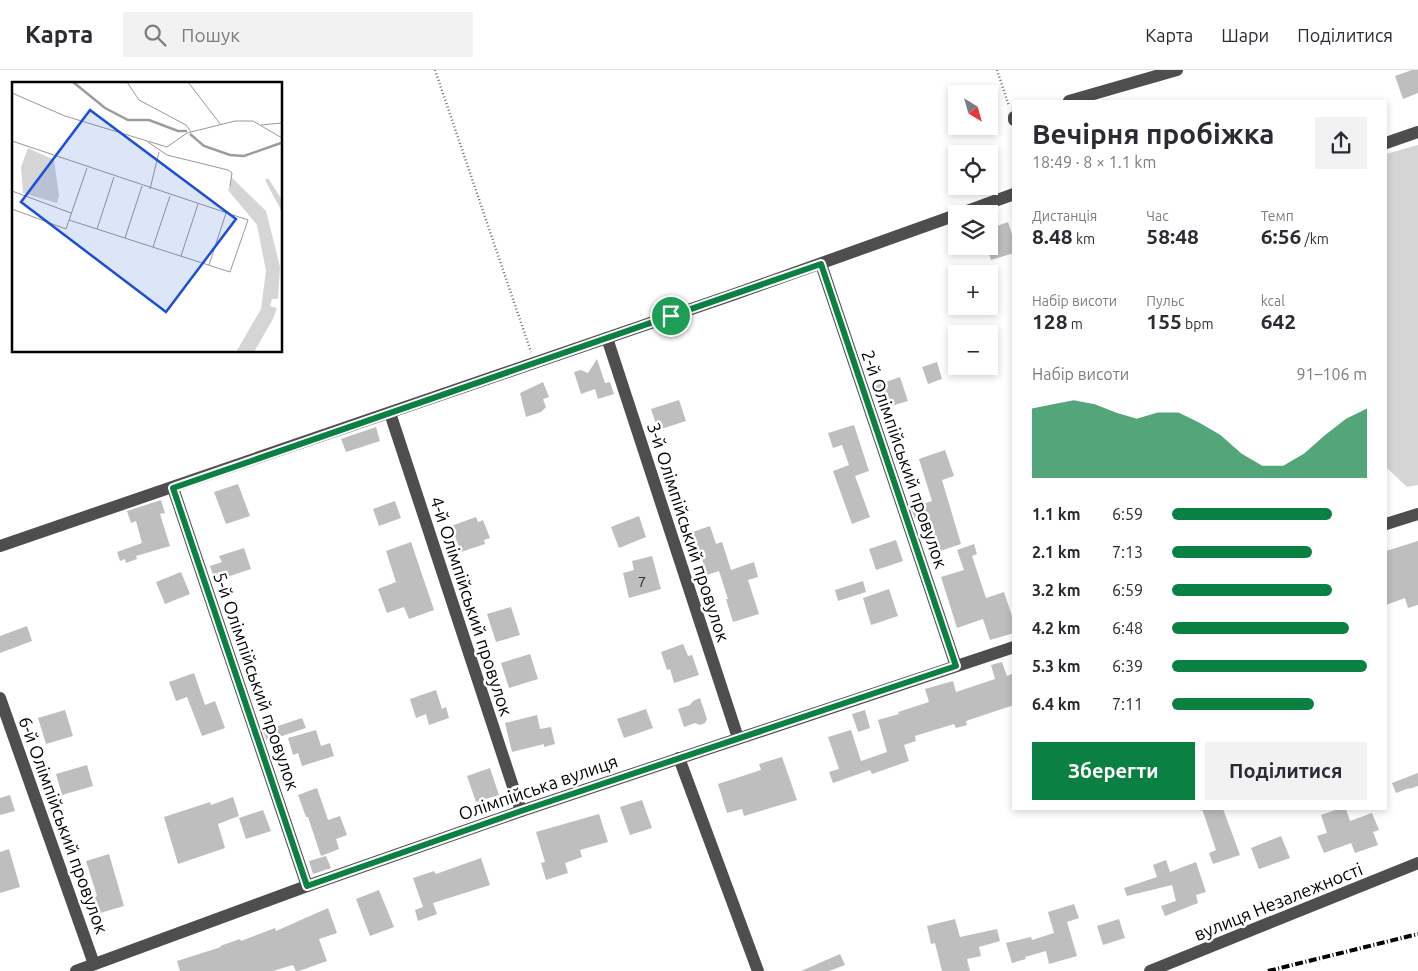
<!DOCTYPE html>
<html lang="uk">
<head>
<meta charset="utf-8">
<style>
	body { margin:0; font-family:Ubuntu,sans-serif; background:#f2f2f3; color:#2b2b33; height:100vh; display:flex; flex-direction:column; font-size:19px; white-space:nowrap }
	* { box-sizing:border-box; margin:0 }
	p { font-size:16px; color:#7c7c81 }
	.icon { flex:none; width:28px; height:28px; fill:none; stroke:currentColor; stroke-width:2; stroke-linecap:round; stroke-linejoin:round }
	.map { position:relative; flex:1; overflow:hidden }
	.details { position:absolute; left:1012px; top:30px; width:375px; height:710px; display:flex; flex-direction:column; background:#fff; border-radius:0px; box-shadow:0 2px 8px #0003 }
	.details>* { flex:none }
	.needle { width:32px; rotate:143deg }
	.tools { position:absolute; left:948px; top:15px; display:grid; gap:10px }
	.tools a { display:grid; place-items:center; width:50px; height:50px; border-radius:0px; background:#fff; box-shadow:0 2px 8px #0003; font-size:25px }
	.pin { position:absolute; display:grid; place-items:center; width:42px; height:42px; color:#fff; margin:-21px; border:2px solid #fff; border-radius:50%; box-shadow:0 1px 5px #0007 }
	.round { display:grid; place-items:center; flex:none; width:52px; height:52px; border-radius:0px; background:#f2f2f3 }
	.head { display:flex; align-items:center; justify-content:space-between; height:85px; padding:0 20px }
	h1 { font-size:28px; font-weight:600; line-height:38px }
	.metrics { display:grid; grid-template-columns:repeat(3,1fr); gap:8px; height:85px; padding:5px 20px }
	.metrics div { display:grid; align-content:center }
	.metrics b { font-size:21px; font-weight:600 }
	.metrics small { font-size:14px; font-weight:400 }
	.metrics p { font-size:14px }
	.chart { height:140px; padding:10px 20px }
	.chart p { display:flex; justify-content:space-between }
	.chart svg { width:100%; height:90px; margin-top:5px; fill:#0b8043; opacity:.7 }
	.button { display:flex; gap:10px; margin-top:auto; padding:10px 20px }
	.button a { flex:1; height:58px; border-radius:0px; background:#0b8043; color:#fff; font-size:20px; font-weight:600; line-height:58px; text-align:center }
	.button a+a { background:#f2f2f3; color:#2b2b33 }
	ul { padding:0 20px; list-style:none; font-size:16px }
	li { display:grid; grid-template-columns:80px 60px 1fr; align-items:center; height:38px }
	li i { height:12px; border-radius:6px; background:#0b8043 }
	header { display:flex; align-items:center; gap:30px; box-sizing:border-box; height:70px; padding:0 25px; background:#fff; border-bottom:1px solid #e1e1e2 }
	header strong { font-size:24px }
	nav { display:flex; gap:28px; margin-inline-start:auto; font-size:18px }
	.search { width:350px; height:45px; background:#f2f2f3; display:flex; align-items:center; gap:12px; box-sizing:border-box; padding:0 18px; border-radius:0px; color:#7c7c81; font-size:19px }
	.map>svg:first-child { display:block }
</style>
</head>
<body>
<header>
<strong>Карта</strong>
<div class="search"><svg class="icon" aria-label="search" viewBox="0 0 24 24"><circle cx="10" cy="10" r="6"/><path d="M15 15l6 6"/></svg>Пошук</div>
<nav><a>Карта</a><a>Шари</a><a>Поділитися</a></nav>
</header>
<div class="map">
<svg width="1418" height="901" viewBox="0 0 1418 901">
	<rect width="100%" height="100%" fill="#fff"/>
	<path fill="#d5d5d5" d="M1418,75V415L1407,417L1386,397V84Z"/>
	<g fill="#bebebe">
		<path d="M1412,0H1418V23L1403,29L1395,6Z"/>
		<path d="M1008,152L1014,171V183L991,190L987,176H989V159Z"/>
		<path d="M597,289L605,313L610,312L614,324L598,329L595,319L581,324L574,302L581,300L588,303Z"/>
		<path d="M937,292L942,309L928,314L922,297Z"/>
		<path d="M900,307L908,331L881,339L874,316Z"/>
		<path d="M543,312L549,327L543,329L546,337L541,342L526,347L520,323Z"/>
		<path d="M679,330L686,351L658,360L651,339Z"/>
		<path d="M854,355L869,401L855,406L870,447L852,454L833,401L849,395L842,375L833,378L828,363Z"/>
		<path d="M376,357L380,371L346,382L341,369Z"/>
		<path d="M945,380L954,406L942,410L961,474L931,484L919,447L915,449L911,438L932,431L919,389Z"/>
		<path d="M238,414L250,446L226,454L214,422Z"/>
		<path d="M161,430L165,443L160,444L170,476L136,486L137,489L126,493L125,489L120,491L117,482L142,473L136,451L131,453L127,441Z"/>
		<path d="M395,431L401,448L379,456L373,439Z"/>
		<path d="M639,446L646,467L619,478L611,457Z"/>
		<path d="M476,447L478,452L483,450L490,468L484,470L485,474L461,482L451,456Z"/>
		<path d="M710,456L716,474L722,472L731,500L754,492L758,507L748,510L759,544L733,552L726,529H728L719,501L707,505L697,474L689,477L684,465Z"/>
		<path d="M896,470L903,491L876,500L869,479Z"/>
		<path d="M1418,471V535L1408,538L1405,528L1386,535V481Z"/>
		<path d="M411,472L434,540L409,549L404,537L387,543L378,519L396,512L386,481Z"/>
		<path d="M974,474L977,484L972,486L986,528L1004,522L1014,552V563L990,570L983,549L957,558L941,507L964,500L957,480Z"/>
		<path d="M244,478L251,499L215,511L210,496L222,492L219,486Z"/>
		<path d="M652,486L661,519L629,528L623,503L634,500L632,491Z"/>
		<path d="M181,502L190,524L165,534L156,512Z"/>
		<path d="M863,511L866,522L838,531L835,520Z"/>
		<path d="M889,519L898,546L871,555L863,528Z"/>
		<path d="M511,537L520,565L496,572L487,544Z"/>
		<path d="M27,556L32,571L0,583V566Z"/>
		<path d="M683,574L688,586L692,585L699,605L674,613L670,599L667,600L661,582Z"/>
		<path d="M530,584L538,609L509,618L501,593Z"/>
		<path d="M1002,592L1007,606L1014,603V635L966,651L967,655L956,658L954,654L915,666L916,671L904,675L909,691L872,704L870,700L833,713L829,702L839,699L828,667L851,660L861,691L887,682L878,650L899,644L898,642L929,632L925,619L953,611L956,622L995,609L991,595Z"/>
		<path d="M194,603L205,635L215,631L225,658L202,666L187,627L176,631L169,612Z"/>
		<path d="M436,620L442,639L446,637L449,648L429,655L426,644L416,648L410,629Z"/>
		<path d="M700,628L707,649L705,653L700,655L695,653L684,657L678,639L690,635L693,631Z"/>
		<path d="M646,639L653,658L624,668L617,649Z"/>
		<path d="M65,640L73,666L46,674L38,648Z"/>
		<path d="M865,640L870,658L858,662L852,644Z"/>
		<path d="M537,645L540,659L551,657L555,674L544,677V674L512,682L505,653Z"/>
		<path d="M302,648L306,658L267,671L263,661Z"/>
		<path d="M316,660L321,676L330,673L334,686L302,696L298,683L293,685L288,668Z"/>
		<path d="M782,687L797,730L744,746L742,739L727,743L718,714L761,700L759,694Z"/>
		<path d="M87,695L93,716L62,725L56,704Z"/>
		<path d="M490,698L499,725L476,732L467,706Z"/>
		<path d="M1418,703V716L1409,719V718L1396,723L1392,713Z"/>
		<path d="M317,718L328,750L340,746L347,765L336,769L339,779L321,786L308,747H306L298,725Z"/>
		<path d="M10,725L15,741L0,745V728Z"/>
		<path d="M233,727L239,746L218,754L225,778L178,794L164,747L210,732L211,735Z"/>
		<path d="M642,730L652,758L630,765L620,737Z"/>
		<path d="M1202,739H1223L1240,785L1213,794L1209,783L1216,780Z"/>
		<path d="M1338,739H1346L1350,751L1372,743L1379,760L1373,762L1378,775L1355,783L1351,773L1324,783L1317,766L1327,763L1321,745Z"/>
		<path d="M263,740L271,761L246,769L239,748Z"/>
		<path d="M599,744L608,772L580,780L582,787L565,793L568,803L546,810L541,793L545,792L536,762Z"/>
		<path d="M1281,766L1290,788L1259,799L1251,778Z"/>
		<path d="M9,779L20,817L0,823V782Z"/>
		<path d="M109,784L124,836L100,843L95,827L97,826L86,791Z"/>
		<path d="M326,786L331,798L313,804L309,791Z"/>
		<path d="M481,788L490,815L433,833L437,844L418,851L415,840L423,837L413,808L434,801L436,804Z"/>
		<path d="M1166,790L1170,802L1196,792L1206,822L1196,825L1198,833L1165,846L1161,836L1176,831L1172,815L1127,826L1124,818L1157,807L1153,795Z"/>
		<path d="M379,820L394,857L370,866L356,829Z"/>
		<path d="M1074,834L1079,848L1067,852L1077,886L1049,894L1046,881L1025,887L1026,889L1012,893L1006,873L1031,867L1032,870L1054,863L1048,842Z"/>
		<path d="M328,838L337,863L319,869L327,891L299,901H296L293,895L273,901H180L177,891L221,877L220,876L240,869L241,871L275,858L276,861Z"/>
		<path d="M955,849L960,867L997,859L1000,871L979,877L981,886L967,889L970,901H942L935,873L931,874L927,856Z"/>
		<path d="M1119,849L1125,868L1103,875L1097,856Z"/>
		<path d="M840,884L845,895L829,901H801Z"/>
	</g>
	<g fill="none" stroke-linecap="round" stroke-linejoin="round">
		<g stroke="#707070" stroke-width="2.5" stroke-dasharray="1 2.5" stroke-linecap="butt">
			<path d="M435,0L531,282"/>
			<path d="M997,0L1009,36"/>
		</g>
		<g stroke="#4e4e4e" stroke-width="12">
			<path d="M1069,31L1177,0"/>
			<path d="M1014,47V50"/>
			<path d="M1386,73L1418,62"/>
			<path d="M959,144L1014,124"/>
			<path d="M821,194L956,596"/>
			<path d="M607,268L738,668"/>
			<path d="M390,343L521,741"/>
			<path d="M173,418L307,816"/>
			<path d="M1386,454L1418,444"/>
			<path d="M0,476L735,224L956,145"/>
			<path d="M0,628L94,894"/>
			<path d="M679,688L758,901"/>
			<path d="M76,901L307,816L521,741L1014,577"/>
			<path d="M1150,901L1418,793"/>
		</g>
		<path stroke="#000" stroke-width="4" stroke-dasharray="8 2.5 1 2.5" stroke-linecap="butt" d="M1268,901L1418,864"/>
	</g>
	<g fill="none" stroke-linecap="round" stroke-linejoin="round">
		<defs>
			<path id="route" d="M821,194L956,596L521,741L307,816L173,418Z"/>
		</defs>
		<use href="#route" stroke="#fff" stroke-width="10"/>
		<use href="#route" stroke="#0b8043" stroke-width="6"/>
	</g>
	<g text-anchor="middle" dominant-baseline="central" stroke-width="5" stroke-linejoin="round" paint-order="stroke">
		<g font-size="15" fill="#303030">
			<text x="642" y="511">7</text>
		</g>
		<g font-size="18" fill="#000" stroke="#fff">
			<text transform="translate(905 389) rotate(71)">2-й Олімпійський провулок</text>
			<text transform="translate(689 462) rotate(72)">3-й Олімпійський провулок</text>
			<text transform="translate(472 536) rotate(72)">4-й Олімпійський провулок</text>
			<text transform="translate(257 611) rotate(71)">5-й Олімпійський провулок</text>
			<text transform="translate(538 717) rotate(-19)">Олімпійська вулиця</text>
			<text transform="translate(64 755) rotate(70)">6-й Олімпійський провулок</text>
			<text transform="translate(1278 831) rotate(-22)">вулиця Незалежності</text>
		</g>
	</g>
	<g transform="translate(12 12)">
		<rect width="270" height="270" fill="#fff"/>
		<path d="M16,66L42,78L47,114L45,121L11,111L9,85ZM220,96L254,129L268,185L266,217H260L258,224L265,226L261,237L242,270H224L249,227L254,189L245,143L216,108ZM256,96L270,118V130L253,98Z" fill="#d5d5d5"/>
		<path fill="none" stroke="#9c9c9c" stroke-width="2.5" d="M61,0L93,26L116,38H137L166,49H175M178,52L192,64L218,73L232,74L269,61"/>
		<path fill="none" stroke="#999" stroke-width="1" d="M115,0L127,18L174,43L179,50M176,0L209,43M0,11L53,34L155,65L175,51L223,39H241L270,56M249,43L270,41M0,59L236,138L218,190L57,138M136,60L155,73L216,88L220,91L218,104M138,107L147,70M0,109L59,131M0,127L54,147L75,86M85,147L102,95M113,156L130,104M141,165L158,114M169,174L186,122M197,183L214,131"/>
		<path fill="#1d4ed8" fill-opacity="0.15" stroke="#1d4ed8" stroke-width="2.5" d="M78,28L224,137L154,230L9,120Z"/>
		<rect width="270" height="270" fill="none" stroke="#000" stroke-width="2.5"/>
	</g>
</svg>
<div class="tools">
<a><svg class="needle" viewBox="-14 -14 28 28"><path d="M0-13l5 13h-10z" fill="#e53935"/><path d="M0 13l5-13h-10z" fill="#7c7c81"/></svg></a>
<a><svg class="icon" aria-label="locate" viewBox="0 0 24 24"><circle cx="12" cy="12" r="6"/><path d="M12 2v4M12 18v4M2 12h4M18 12h4"/></svg></a>
<a><svg class="icon" aria-label="layers" viewBox="0 0 24 24"><path d="M12 4l9 5-9 5-9-5zM3 14l9 5 9-5"/></svg></a>
<a>+</a>
<a>−</a>
</div>
<div class="pin" style="left:671px;top:246px;background:#1e9e55"><svg class="icon" aria-label="arrive" viewBox="0 0 24 24"><path d="M6 21V4h12l-3 4 3 4H6"/></svg></div>
<section class="details">
<div class="head"><div><h1>Вечірня пробіжка</h1><p>18:49 · 8 × 1.1 km</p></div><a class="round"><svg class="icon" aria-label="share" viewBox="0 0 24 24"><path d="M12 15V3M7 8l5-5 5 5M5 13v7h14v-7"/></svg></a></div>
<div class="metrics">
<div><p>Дистанція</p><b>8.48<small> km</small></b></div>
<div><p>Час</p><b>58:48</b></div>
<div><p>Темп</p><b>6:56<small> /km</small></b></div>
</div>
<div class="metrics">
<div><p>Набір висоти</p><b>128<small> m</small></b></div>
<div><p>Пульс</p><b>155<small> bpm</small></b></div>
<div><p>kcal</p><b>642</b></div>
</div>
<div class="chart"><p><span>Набір висоти</span>91–106 m</p>
<svg viewBox="0 0 160 44" preserveAspectRatio="none"><path d="M0 44V10L10 8L20 6L30 8L40 12L50 15L60 12L70 12L80 17L90 23L100 32L110 38L120 38L130 32L140 23L150 15L160 10V44z"/></svg>
</div>
<ul>
<li><b>1.1 km</b>6:59<i style="width:82%"></i></li>
<li><b>2.1 km</b>7:13<i style="width:72%"></i></li>
<li><b>3.2 km</b>6:59<i style="width:82%"></i></li>
<li><b>4.2 km</b>6:48<i style="width:91%"></i></li>
<li><b>5.3 km</b>6:39<i style="width:100%"></i></li>
<li><b>6.4 km</b>7:11<i style="width:73%"></i></li>
</ul>
<div class="button"><a>Зберегти</a><a>Поділитися</a></div>
</section>
</div>
</body>
</html>
